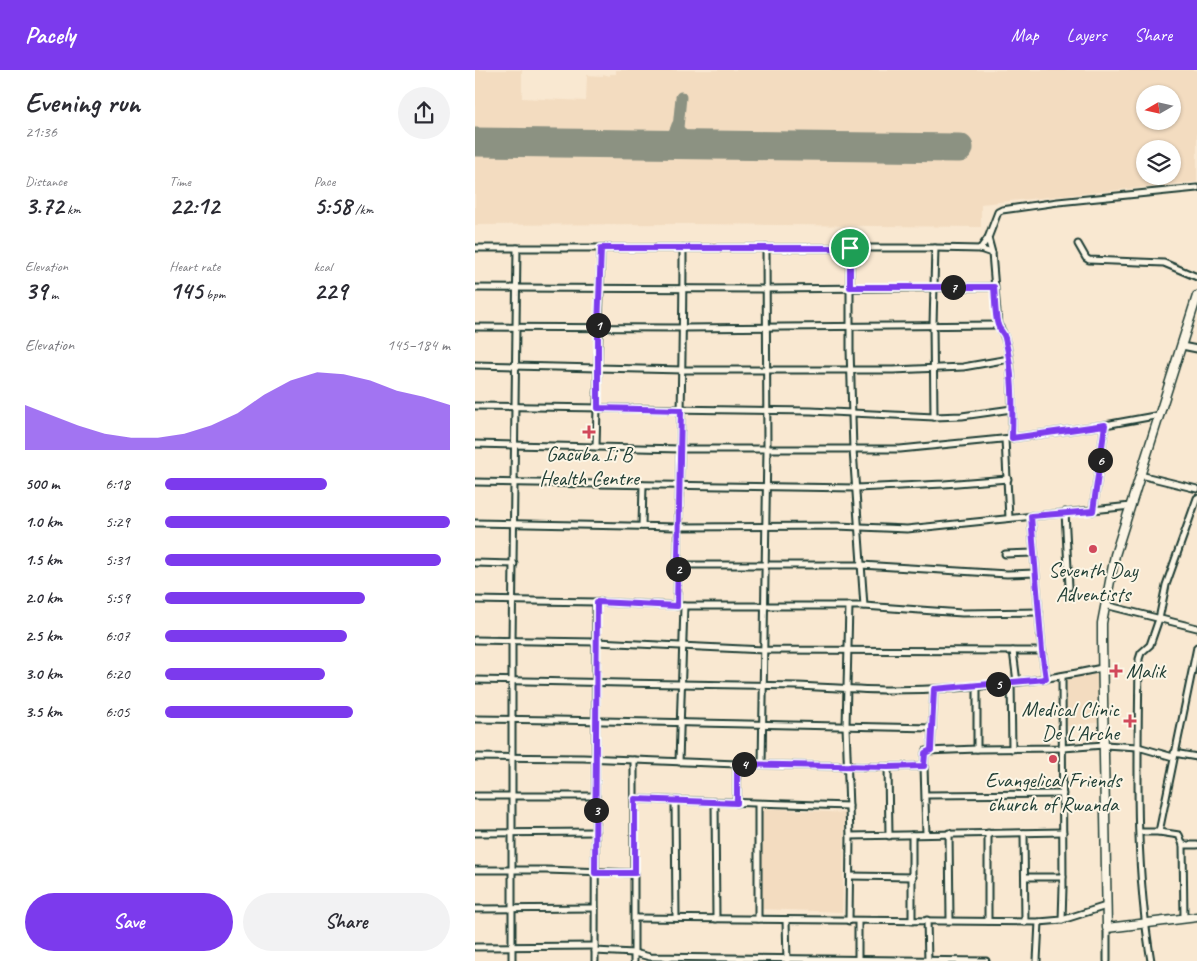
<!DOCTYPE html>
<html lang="en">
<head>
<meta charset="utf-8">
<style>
	body { margin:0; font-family:Caveat,sans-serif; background:#f2f2f3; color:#2b2b33; height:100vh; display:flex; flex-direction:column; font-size:19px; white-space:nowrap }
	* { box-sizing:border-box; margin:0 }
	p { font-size:16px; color:#7c7c81 }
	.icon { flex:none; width:28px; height:28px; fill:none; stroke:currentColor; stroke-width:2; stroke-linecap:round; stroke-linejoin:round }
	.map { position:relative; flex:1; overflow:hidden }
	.sheet { display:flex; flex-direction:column; background:#fff; width:475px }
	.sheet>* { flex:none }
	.needle { width:32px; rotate:261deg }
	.controls { position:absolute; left:661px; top:15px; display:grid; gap:10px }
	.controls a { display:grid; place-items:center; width:45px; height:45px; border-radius:50%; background:#fff; box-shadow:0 1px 4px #0004; font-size:25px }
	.pin { position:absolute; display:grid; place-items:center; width:42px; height:42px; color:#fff; margin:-21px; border:2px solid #fff; border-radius:50%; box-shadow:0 1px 5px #0007 }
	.km { position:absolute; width:25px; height:25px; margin:-12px; border-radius:50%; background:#222; color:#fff; font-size:14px; line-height:25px; text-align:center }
	.round { display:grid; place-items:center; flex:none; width:52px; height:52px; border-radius:26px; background:#f2f2f3 }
	.summary { display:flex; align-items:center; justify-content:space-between; height:85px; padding:0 25px }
	h1 { font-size:28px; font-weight:700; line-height:38px }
	.figures { display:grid; grid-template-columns:repeat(3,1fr); gap:8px; height:85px; padding:5px 25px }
	.figures div { display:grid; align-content:center }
	.figures b { font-size:25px; font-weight:700 }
	.figures small { font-size:14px; font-weight:400 }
	.figures p { font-size:14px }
	.chart { height:140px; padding:10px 25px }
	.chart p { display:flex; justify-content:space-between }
	.chart svg { width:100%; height:90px; margin-top:5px; fill:#7c3aed; opacity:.7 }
	.primary-button { display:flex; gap:10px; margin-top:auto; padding:10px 25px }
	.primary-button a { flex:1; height:58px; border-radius:30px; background:#7c3aed; color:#fff; font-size:20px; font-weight:700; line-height:58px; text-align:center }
	.primary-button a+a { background:#f2f2f3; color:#2b2b33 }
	ul { padding:0 25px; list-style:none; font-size:16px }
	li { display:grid; grid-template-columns:80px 60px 1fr; align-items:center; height:38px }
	li i { height:12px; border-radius:6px; background:#7c3aed }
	header { display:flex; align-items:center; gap:30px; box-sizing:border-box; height:70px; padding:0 25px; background:#7c3aed; color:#fff }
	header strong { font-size:24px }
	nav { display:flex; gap:28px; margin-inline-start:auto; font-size:18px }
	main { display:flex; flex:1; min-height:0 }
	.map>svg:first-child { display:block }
</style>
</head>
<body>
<header>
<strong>Pacely</strong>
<nav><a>Map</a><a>Layers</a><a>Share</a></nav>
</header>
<main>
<section class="sheet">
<div class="summary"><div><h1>Evening run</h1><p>21:36</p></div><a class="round"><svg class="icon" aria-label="share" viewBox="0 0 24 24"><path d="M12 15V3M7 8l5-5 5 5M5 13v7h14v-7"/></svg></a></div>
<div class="figures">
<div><p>Distance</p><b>3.72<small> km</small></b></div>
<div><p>Time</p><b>22:12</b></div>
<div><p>Pace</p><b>5:58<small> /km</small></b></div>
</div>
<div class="figures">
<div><p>Elevation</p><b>39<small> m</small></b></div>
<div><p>Heart rate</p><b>145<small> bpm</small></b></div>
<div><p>kcal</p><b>229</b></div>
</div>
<div class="chart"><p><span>Elevation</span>145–184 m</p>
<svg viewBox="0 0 160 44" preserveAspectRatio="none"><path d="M0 44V22L10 27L20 32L30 36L40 38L50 38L60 36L70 32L80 26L90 17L100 10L110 6L120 7L130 10L140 15L150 18L160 22V44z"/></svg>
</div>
<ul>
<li><b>500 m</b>6:18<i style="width:57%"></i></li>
<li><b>1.0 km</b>5:29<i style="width:100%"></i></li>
<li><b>1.5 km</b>5:31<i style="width:97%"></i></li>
<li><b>2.0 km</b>5:59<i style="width:70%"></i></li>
<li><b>2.5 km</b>6:07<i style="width:64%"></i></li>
<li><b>3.0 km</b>6:20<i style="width:56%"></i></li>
<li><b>3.5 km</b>6:05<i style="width:66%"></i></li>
</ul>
<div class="primary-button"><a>Save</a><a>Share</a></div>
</section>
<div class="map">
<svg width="722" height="891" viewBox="0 0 722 891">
	<rect width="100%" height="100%" fill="#f9e8d1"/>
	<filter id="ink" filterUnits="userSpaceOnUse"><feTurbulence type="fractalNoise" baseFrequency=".02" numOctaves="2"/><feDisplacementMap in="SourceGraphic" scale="10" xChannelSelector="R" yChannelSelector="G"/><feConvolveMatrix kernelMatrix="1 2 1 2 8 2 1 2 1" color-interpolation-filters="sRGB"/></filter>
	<g filter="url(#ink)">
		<g fill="#f3dcc0" fill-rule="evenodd">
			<path d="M0,0H47V28L111,31L112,5L128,6V4L135,6V4H141V0H722V112L506,134V157L209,154L0,155ZM670,24H698V51H670ZM670,79H698V106H670Z"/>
			<path d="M625,603L626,652L590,656L589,608Z"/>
			<path d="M287,738L370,743L367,842L286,839Z"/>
		</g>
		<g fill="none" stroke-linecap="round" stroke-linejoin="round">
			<g stroke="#8c9282" stroke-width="11">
				<path d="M206,27L203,58L210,69L223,74"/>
				<path d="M180,74C192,71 198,68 202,55"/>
			</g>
			<path stroke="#8c9282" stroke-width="29" d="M0,72L484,78"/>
			<defs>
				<g id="street">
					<path d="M603,174L611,188L614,190L689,193L722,207"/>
					<path d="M0,178H460L505,179L517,183"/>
					<path d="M375,178V279L378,380L389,536"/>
					<path d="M505,179L513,168"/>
					<path d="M0,218L290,219L519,217"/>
					<path d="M0,257L208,258L523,255"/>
					<path d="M707,276L722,279"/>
					<path d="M0,295L208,300H418L488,297L534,289"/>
					<path d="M0,336L336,341L459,347L487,346L537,339"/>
					<path d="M459,347L458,255L460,178"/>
					<path d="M537,368C537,341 540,275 523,255L517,183L513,168L523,142L527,140L583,132L722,118"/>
					<path d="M530,369L534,448"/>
					<path d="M0,374L205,379H425L537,368L630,355L685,345"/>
					<path d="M121,377L126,178"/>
					<path d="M665,405L722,419"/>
					<path d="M0,412L381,418L469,414L533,409"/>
					<path d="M618,441L630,355"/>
					<path d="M590,442L594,517"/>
					<path d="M556,446L567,581L571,609"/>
					<path d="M0,453L203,457L362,456L432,459L656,436"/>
					<path d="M167,456L168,415"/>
					<path d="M530,484L559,483"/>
					<path d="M0,493L39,494"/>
					<path d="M203,495H386L532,504L560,503"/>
					<path d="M0,530L121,532L209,536H389L487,543L564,542"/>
					<path d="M630,535L722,558"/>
					<path d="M202,536C204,416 208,297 208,178"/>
					<path d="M0,570L121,572L289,580L567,581"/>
					<path d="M538,581L542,612"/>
					<path d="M0,610C107,612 215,615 322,616C352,617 383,620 413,620C485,620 557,613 627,598"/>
					<path d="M536,612L537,679"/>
					<path d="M0,649L81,650L457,658"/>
					<path d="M502,679V616"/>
					<path d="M456,680L459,619"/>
					<path d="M699,683L722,687"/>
					<path d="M0,687L108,688L262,694L413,697L449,696"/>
					<path d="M159,690V891"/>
					<path d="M204,692L209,536"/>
					<path d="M262,694V733"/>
					<path d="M287,694L292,379L291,178"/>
					<path d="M413,697L414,766"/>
					<path d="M451,725L588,724"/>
					<path d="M0,726H121"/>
					<path d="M160,729L374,736"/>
					<path d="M200,731L201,848"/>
					<path d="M240,732L241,849"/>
					<path d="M665,762H684L722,577"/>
					<path d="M684,762L704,765L708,775"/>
					<path d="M0,763L120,762"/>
					<path d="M474,763L475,850"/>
					<path d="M549,763L550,852"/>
					<path d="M451,764L449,696L450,683L451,681L502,679L588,678L629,675L663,677L698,687"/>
					<path d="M437,765V851"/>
					<path d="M375,766L588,762"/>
					<path d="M0,800H71L160,803"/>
					<path d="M375,806L438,807"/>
					<path d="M550,807H588"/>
					<path d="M0,839L120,838"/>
					<path d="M160,848L564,852L587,850L631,836"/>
					<path d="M709,848L708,775H722"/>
					<path d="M283,849V734"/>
					<path d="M311,850L312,891"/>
					<path d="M452,850L453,891"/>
					<path d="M587,850L588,817L587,606"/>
					<path d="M374,851L375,766L371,656L374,536"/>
					<path d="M513,851V763"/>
					<path d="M632,858V891"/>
					<path d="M0,877L120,876"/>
					<path d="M120,881L159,883L175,887L511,891"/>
					<path d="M37,891V571L42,178"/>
					<path d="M120,891L121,532"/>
					<path d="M383,891V851"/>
					<path d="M562,891L564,852"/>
					<path d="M676,891C659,792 663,689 664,589L666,583L675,575L684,549L691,515L722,428"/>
				</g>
				<path id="secondary" d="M722,226L640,485L627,553V570L632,858L722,847"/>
			</defs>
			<use href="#street" stroke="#1f3d34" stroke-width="9"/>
			<use href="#secondary" stroke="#1f3d34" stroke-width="11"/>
			<use href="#street" stroke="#fcf5e5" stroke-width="5"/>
			<use href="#secondary" stroke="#fcf5e5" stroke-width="8"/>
		</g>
	</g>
	<g fill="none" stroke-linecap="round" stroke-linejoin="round" filter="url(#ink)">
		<defs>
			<path id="route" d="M126,178H375V217H519C520,226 520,248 523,255C524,260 529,262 530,268C538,300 538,335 537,368L630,355L618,441L556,446L567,581L571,609L459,619L456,680L450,683L449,696L413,697L262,694V733L160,729V803H120L122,532L202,536L206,340L123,338V257Z"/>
		</defs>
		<use href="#route" stroke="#fff" stroke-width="10"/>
		<use href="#route" stroke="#7c3aed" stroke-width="6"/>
	</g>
	<g fill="#d1495b" stroke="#fcf5e5" stroke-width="2">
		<path d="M111.5 354.5h5v5h5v5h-5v5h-5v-5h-5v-5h5z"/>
		<circle cx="618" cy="479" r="5"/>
		<path d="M638.5 593.5h5v5h5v5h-5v5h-5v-5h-5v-5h5z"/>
		<path d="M652.5 643.5h5v5h5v5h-5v5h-5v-5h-5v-5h5z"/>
		<circle cx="578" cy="689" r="5"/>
	</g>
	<g text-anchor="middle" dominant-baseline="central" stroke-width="4" stroke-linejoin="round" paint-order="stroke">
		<g font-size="21" fill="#1f3d34" stroke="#fcf5e5">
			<text x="114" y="384">Gacuba Ii B<tspan x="114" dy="24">Health Centre</tspan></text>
			<text x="618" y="500">Seventh Day<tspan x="618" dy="24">Adventists</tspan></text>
			<text x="651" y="601" text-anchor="start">Malik</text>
			<text x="644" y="639" text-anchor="end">Medical Clinic<tspan x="644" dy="24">De L'Arche</tspan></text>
			<text x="578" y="710">Evangelical Friends<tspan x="578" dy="24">church of Rwanda</tspan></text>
		</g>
	</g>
</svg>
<div class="controls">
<a><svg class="needle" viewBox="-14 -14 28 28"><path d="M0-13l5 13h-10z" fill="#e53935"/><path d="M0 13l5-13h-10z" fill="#7c7c81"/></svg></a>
<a><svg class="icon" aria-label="layers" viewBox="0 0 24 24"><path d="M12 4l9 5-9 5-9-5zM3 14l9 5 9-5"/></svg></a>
</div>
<div class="pin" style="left:375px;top:178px;background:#1e9e55"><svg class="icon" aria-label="arrive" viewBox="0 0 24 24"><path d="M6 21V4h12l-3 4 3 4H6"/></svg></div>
<b class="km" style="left:123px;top:255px">1</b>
<b class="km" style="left:203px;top:499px">2</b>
<b class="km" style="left:121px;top:740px">3</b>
<b class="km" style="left:269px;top:694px">4</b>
<b class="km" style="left:523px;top:614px">5</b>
<b class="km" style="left:625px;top:390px">6</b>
<b class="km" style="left:478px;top:217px">7</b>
</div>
</main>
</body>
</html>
